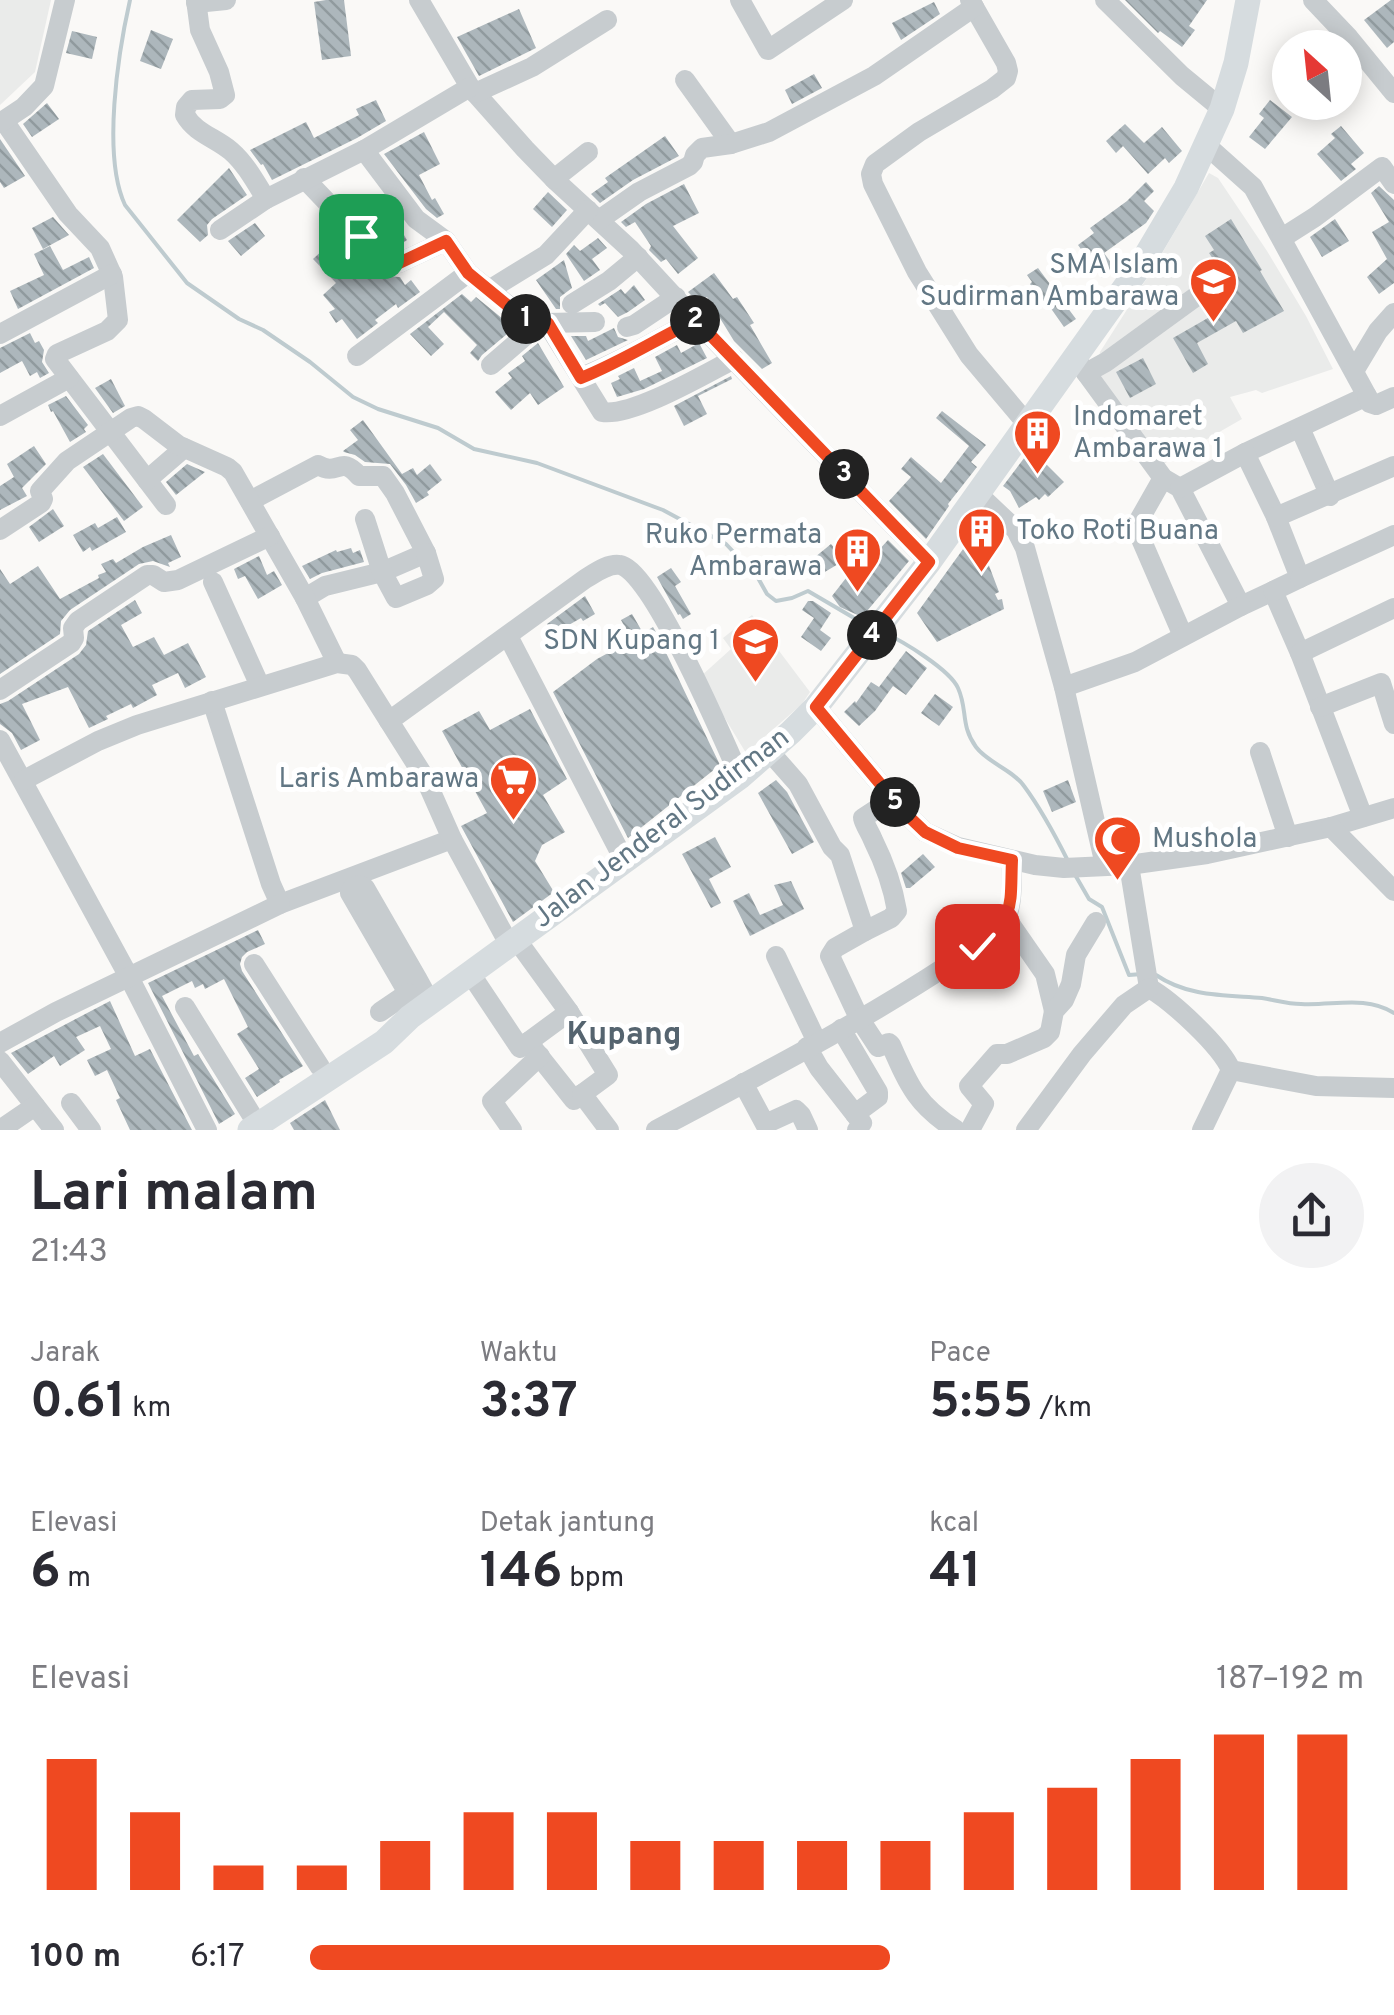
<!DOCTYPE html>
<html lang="id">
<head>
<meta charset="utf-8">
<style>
	body { margin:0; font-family:Overpass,sans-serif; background:#f2f2f3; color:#2b2b33; height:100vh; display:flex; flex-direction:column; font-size:38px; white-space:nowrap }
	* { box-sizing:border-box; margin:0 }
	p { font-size:32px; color:#7c7c81 }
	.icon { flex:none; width:55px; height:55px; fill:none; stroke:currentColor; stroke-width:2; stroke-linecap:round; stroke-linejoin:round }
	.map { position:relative; height:1130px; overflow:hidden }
	.drawer { display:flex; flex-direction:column; background:#fff; flex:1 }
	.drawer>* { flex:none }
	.needle { width:65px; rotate:333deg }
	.buttons { position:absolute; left:1272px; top:30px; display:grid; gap:20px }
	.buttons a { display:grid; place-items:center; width:90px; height:90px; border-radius:50%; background:#fff; box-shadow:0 5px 25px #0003; font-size:50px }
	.pin { position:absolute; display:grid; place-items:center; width:85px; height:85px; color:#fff; margin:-42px; border-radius:20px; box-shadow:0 5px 15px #0006 }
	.km { position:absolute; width:50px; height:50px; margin:-25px; border-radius:50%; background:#222; color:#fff; font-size:28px; line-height:50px; text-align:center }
	.round { display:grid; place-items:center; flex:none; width:105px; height:105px; border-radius:52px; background:#f2f2f3 }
	.headline { display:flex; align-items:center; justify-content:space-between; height:170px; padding:0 30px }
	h1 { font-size:55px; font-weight:700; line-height:75px }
	.stats { display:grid; grid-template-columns:repeat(3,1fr); gap:15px; height:170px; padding:10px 30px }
	.stats div { display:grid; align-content:center }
	.stats b { font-size:50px; font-weight:700 }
	.stats small { font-size:28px; font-weight:400 }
	.stats p { font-size:28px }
	.chart { height:280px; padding:20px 30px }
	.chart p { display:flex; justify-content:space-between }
	.chart svg { width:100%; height:180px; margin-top:10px; stroke:#ef4921; stroke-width:6 }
	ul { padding:0 30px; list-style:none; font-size:32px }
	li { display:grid; grid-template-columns:160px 120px 1fr; align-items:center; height:75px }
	li i { height:25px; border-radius:12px; background:#ef4921 }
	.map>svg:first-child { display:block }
</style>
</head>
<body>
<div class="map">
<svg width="1394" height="1130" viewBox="0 0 1394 1130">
	<defs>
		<pattern id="building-back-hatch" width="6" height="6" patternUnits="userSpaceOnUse" patternTransform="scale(2.5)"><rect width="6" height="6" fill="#adb7bc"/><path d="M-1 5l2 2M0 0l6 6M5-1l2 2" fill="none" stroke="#909a9e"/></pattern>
	</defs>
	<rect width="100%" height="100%" fill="#faf9f7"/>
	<g fill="#eaebea">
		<path d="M0,0H51L35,72L0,105Z"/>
		<path d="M1209,173L1218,178L1267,251L1306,316L1333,369L1262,393L1256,390L1230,397L1242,419L1160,466L1096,372L1100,352L1154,267Z"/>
		<path d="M752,615L810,692L802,704L746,753L700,677L731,649L723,638Z"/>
	</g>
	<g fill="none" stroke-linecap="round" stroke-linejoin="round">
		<g stroke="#becbcf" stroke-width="4">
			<path d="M130,0C118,53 102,156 125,205L187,283L239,319L263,330L310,362L353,397L378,409L438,428L474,449L537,463L663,510L726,544L758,578L767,594L776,601L792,598L808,591L866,625"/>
			<path d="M884,633C903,641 950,670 958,688C968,710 960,725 976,747C988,763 1013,770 1024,786C1041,809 1055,835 1068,861"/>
			<path d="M1074,873L1089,899L1102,907L1129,975L1142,974"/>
			<path d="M1156,975C1188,997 1225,995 1262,998C1275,1000 1288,1004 1301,1004C1333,1006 1365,995 1394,1013"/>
		</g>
	</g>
	<g fill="url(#building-back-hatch)">
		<path d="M326,0H344L351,56L322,60L314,2Z"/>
		<path d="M1125,0H1207L1189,26L1195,30L1182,47L1160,31L1158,33Z"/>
		<path d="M1391,0H1394V42L1387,48L1364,20Z"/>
		<path d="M934,2L940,14L901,40L892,23Z"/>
		<path d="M519,9L536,48L479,76L457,37Z"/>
		<path d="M151,30L173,39L161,69L140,61Z"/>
		<path d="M72,31L97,37L92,59L66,53Z"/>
		<path d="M814,74L822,88L792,104L785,90Z"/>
		<path d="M376,100L386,121L357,138L272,180L263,164L261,165L250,150L306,122L314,138L359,115L356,109Z"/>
		<path d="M1270,100L1292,117L1265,149L1249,137L1264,118L1259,114Z"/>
		<path d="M47,103L59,119L32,137L23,124Z"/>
		<path d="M1125,124L1144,143L1162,127L1182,151L1169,163L1165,158L1148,174L1123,146L1116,153L1106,141Z"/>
		<path d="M1341,126L1364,153L1351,164L1356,169L1341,181L1317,154L1335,138L1331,134Z"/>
		<path d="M424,132L440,164L419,175L432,200L435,198L444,214L437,218L426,209L384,154Z"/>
		<path d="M665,136L679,156L633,180L600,203L591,194L608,182L605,178Z"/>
		<path d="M0,139L25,176L4,188L0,182Z"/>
		<path d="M229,168L247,195L212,219L207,225L208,235L200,242L177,220Z"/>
		<path d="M1146,182L1154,191L1144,201L1154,211L1146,223L1104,253L1115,268L1102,278L1078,245L1094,233L1090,228L1127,201Z"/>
		<path d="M684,184L699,213L673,226L698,258L678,274L666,259L661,262L649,250L651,246L635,222L626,227L621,222L646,204Z"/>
		<path d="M1379,186L1394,200V283L1379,294L1367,277L1387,259L1372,232L1389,222L1371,193Z"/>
		<path d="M548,192L567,210L552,227L533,209Z"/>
		<path d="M384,200L398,218L395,220L407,240L394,249H390L370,227L363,213Z"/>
		<path d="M53,217L69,235L43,249L32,228Z"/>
		<path d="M1231,219L1262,270L1260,271L1284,311L1243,333L1236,321L1197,343L1208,364L1193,373L1173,338L1227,307L1224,302L1230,298L1226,293L1232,289L1220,270L1214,274L1207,263L1213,259L1209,253L1214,250L1205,236Z"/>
		<path d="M1335,219L1349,241L1322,257L1310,237Z"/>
		<path d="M255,223L265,236L241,256L228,241Z"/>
		<path d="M338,236L375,272L383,276L400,277L405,285L411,280L420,292L398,308L396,304L375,320L378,323L357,339L342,319L336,323L329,312L335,309L323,295L336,283L313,259Z"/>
		<path d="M598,238L607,248L592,259L600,270L584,281L566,254L574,245L580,251Z"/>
		<path d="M50,246L63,270L89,257L94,268L18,309L10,291L44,275L34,254Z"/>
		<path d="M564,260L572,288L560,297V309H556L536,280Z"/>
		<path d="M1038,268L1076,319L1064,327L1045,300L1042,302L1030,284L1032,282L1027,275Z"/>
		<path d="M714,273L733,299L737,297L754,323L750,325L772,363L762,369L734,341L707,297L698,302L688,292Z"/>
		<path d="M634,285L645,300L628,312L618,317L605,303L600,306L598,304L621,289L625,294Z"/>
		<path d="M462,294L471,302L476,297L514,328L482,355L478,361L470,353L477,345L444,312L428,327L444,344L431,356L410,334Z"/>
		<path d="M614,328L618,337L628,340L586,360L571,336H586L588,341Z"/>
		<path d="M30,333L35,343L39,341L44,350L42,362L49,373L40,378L37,372L30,376L22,361L0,373V348Z"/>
		<path d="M538,343L564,387L538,405L530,393L511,410L495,392L512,378L508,373L525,361L522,356Z"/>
		<path d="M699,343L707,358L644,389L617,397L611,383L620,379L618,376L634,368L640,381L662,371L655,357L677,345L681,353Z"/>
		<path d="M1143,358L1156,384L1130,398L1116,372Z"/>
		<path d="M731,376L732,379L698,396L707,414L684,426L674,406Z"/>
		<path d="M111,379L125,406L113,413L95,388Z"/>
		<path d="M66,396L88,425L84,429L86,432L70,442L53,411L51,412L48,405Z"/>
		<path d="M942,411L986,445L971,462L977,467L948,504L949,506L926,539L889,501L911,477L901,469L911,457L941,483L969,446L936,418Z"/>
		<path d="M363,420L402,474L413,468L417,475L430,464L442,480L427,492L429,495L416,503L406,485L390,464L365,462L355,455L344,452L343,451L358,440L350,430Z"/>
		<path d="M34,446L46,464L22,488L27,496L0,510V486L14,477L7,464Z"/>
		<path d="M1031,449L1064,482L1048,497L1045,494L1039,500L1036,497L1019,508L1010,491L1003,486Z"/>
		<path d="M103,454L143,507L124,521L83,467Z"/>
		<path d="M187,464L205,472L176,495L166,482Z"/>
		<path d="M53,509L64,526L39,542L29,527Z"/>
		<path d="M117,517L126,532L92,551L90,547L83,552L73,535L95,523L98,528Z"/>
		<path d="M171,535L181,557L168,563L170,567L153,561L139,564L70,610L61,621L60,634L0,674V569L10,584L38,566L60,599L99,578L98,575L106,572L101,564L113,559L116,563L143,547Z"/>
		<path d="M971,538L988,563L999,592L995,594L998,600L1002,599L1004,609L937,642L917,613Z"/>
		<path d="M888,540L909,561L862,617L840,607L832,596L853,569L854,571L863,562L866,564Z"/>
		<path d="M831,544L845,560L818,576L809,562Z"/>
		<path d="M351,548L353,553L360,550L364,562L322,573L310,579L302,566L336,550L337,552Z"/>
		<path d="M259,556L267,575L274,571L282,585L258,599L245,576L238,579L234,569Z"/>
		<path d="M671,568L681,582L675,586L691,614L683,619L680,614L678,615L657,577Z"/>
		<path d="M585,596L595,614L583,621L581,618L553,634L547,624Z"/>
		<path d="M135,600L142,613L121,625L133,647L154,637L164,655L188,643L206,677L185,688L178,673L152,685L157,695L133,708L131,704L106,716L108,719L89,728L68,687L22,704L40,740L21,750L12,733L0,724V704L8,701L79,654L86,645L88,631Z"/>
		<path d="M808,601H813L831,613L820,630L831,638L821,651L801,637L814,618L802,610Z"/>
		<path d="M632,614L643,633L653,627L656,632L720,765L628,838L553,692L597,659L632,640L621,620Z"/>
		<path d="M906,651L927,668L906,695L893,686L875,711L859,726L844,712L855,701L856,703L871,682L879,687Z"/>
		<path d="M935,694L953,707L939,726L921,713Z"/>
		<path d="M530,709L567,779L543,795L565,832L542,845L535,861L554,892L513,922L461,826L487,813L442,731L479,711L490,730Z"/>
		<path d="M776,780L787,792L814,842L792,854L758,793Z"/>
		<path d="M1068,780L1076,802L1052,812L1043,791Z"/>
		<path d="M715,837L731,867L709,879L721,903L711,908L682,854Z"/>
		<path d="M923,854L935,867L910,888H906L901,873Z"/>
		<path d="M791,881L804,909L750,936L733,901L749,893L760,915L783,905L774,885Z"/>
		<path d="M258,930L265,944L247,952L242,957L240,964L242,971L303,1066L279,1080L280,1082L257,1097L245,1078L259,1069L237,1034L248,1027L224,979L205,989L203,984L195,988L192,981L162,996L194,1056L198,1054L235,1114L219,1124L148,983Z"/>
		<path d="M110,1001L135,1056L150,1049L192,1130H130L116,1100L120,1098L107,1070L95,1076L87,1060L111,1049L100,1026L76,1037L85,1050L60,1066L54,1056L28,1074L11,1053Z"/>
		<path d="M325,1100L340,1130H294L290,1123Z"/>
	</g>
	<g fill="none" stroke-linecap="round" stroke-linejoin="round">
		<g stroke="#c7cccf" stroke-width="20">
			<path d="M196,0L200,30L219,72L225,95L220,99L192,100L186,107L185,115C195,133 216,138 231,151C246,164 256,183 266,199"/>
			<path d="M419,0L470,87L525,149L557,182L630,249L705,330L929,562"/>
			<path d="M740,0L768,50L843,0"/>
			<path d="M970,0L1006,63L1008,71L1006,78L992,89L919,132L875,164L871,174L873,184L917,272L969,355L1028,425"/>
			<path d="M1105,0L1182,76L1222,109"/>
			<path d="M1313,0L1349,38L1394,93"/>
			<path d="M196,3L226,0"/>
			<path d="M685,80L731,144"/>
			<path d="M475,93L532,67L607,20"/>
			<path d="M4,121L68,214L100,248L113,277L118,320L107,331L57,354L55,359L166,505"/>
			<path d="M0,123L24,107L44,86L65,0"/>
			<path d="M1206,145L1253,187L1367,396L1245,453"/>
			<path d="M364,150L416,219L446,241L468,273L525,319L539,324L547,323L602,412C632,417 705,374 734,359"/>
			<path d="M304,178L384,262L399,263L446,241"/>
			<path d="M554,179L588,152"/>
			<path d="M599,220L639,192L689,166L693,162L695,155L702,148L731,144L769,132L874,76L974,7"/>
			<path d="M220,230L266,199L364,150L470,87"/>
			<path d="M1282,238L1315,217L1382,167L1394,184"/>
			<path d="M489,290L546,255L588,210"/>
			<path d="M572,304L609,281L638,257"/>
			<path d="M547,323L595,322"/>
			<path d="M627,327L634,325L676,297"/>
			<path d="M0,334L112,274"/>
			<path d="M357,356L468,273"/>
			<path d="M1076,359L1163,478L1180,488L1241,606L1273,591L1300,653L1363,817"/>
			<path d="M491,365L539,324"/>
			<path d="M1354,371L1378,331L1394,313"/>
			<path d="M1086,373L1106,362L1205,290"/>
			<path d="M581,377C621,362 657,339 696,320"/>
			<path d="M1367,396L1370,403L1376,405L1394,397"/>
			<path d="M0,416L69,378"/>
			<path d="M1300,428L1330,496"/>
			<path d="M1163,478L1138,522V532L1183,636"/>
			<path d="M147,480L184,448"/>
			<path d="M1180,488L1245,453L1276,517L1300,578L1273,591"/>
			<path d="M978,494L1016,530L1025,548L1064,687L1105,865"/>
			<path d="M250,501L318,465C339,477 340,454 359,476H383L395,493L426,553L382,572L325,586L305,598"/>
			<path d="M1276,517L1394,466"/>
			<path d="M365,519L382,572L396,598L427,585L434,579L426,553"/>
			<path d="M0,530L41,503L43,499L40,491L67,461L131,418L138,416L144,419L178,445L227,467L233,472L305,598L337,663"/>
			<path d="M1300,578L1394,535"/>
			<path d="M213,582L260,686"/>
			<path d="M508,636L625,862"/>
			<path d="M1300,653L1394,608"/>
			<path d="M1064,687L1135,662L1241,606"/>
			<path d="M0,690L71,643L74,638L73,628L78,621L147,575H153L164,582L178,580L270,536"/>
			<path d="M212,701L271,884L280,904L452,839"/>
			<path d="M816,707L902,810L925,832L958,847L1035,865L1064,868L1129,865L1207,854L1331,827L1394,808"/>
			<path d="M1320,707L1381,683L1394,724"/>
			<path d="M0,740L129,977L207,1130"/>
			<path d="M769,751L798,784L832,847L840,855L865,931L835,948L830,956L859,1018L878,1047L889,1043L891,1045C909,1086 917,1105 956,1130"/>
			<path d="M1260,752L1288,837"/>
			<path d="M24,780L98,741L137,725L337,663L352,665L357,670L389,721"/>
			<path d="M1331,827L1394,891"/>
			<path d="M1129,865L1149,988"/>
			<path d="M1006,918L1045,974L1054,1011"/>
			<path d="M865,931L891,918L897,911C893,887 884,862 873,840C870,832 865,826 863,818L892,799"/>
			<path d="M516,939L569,1012L608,1075L574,1100L528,1042"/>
			<path d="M509,944L452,839L425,778L389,721L585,579C595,573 608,563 620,565C651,569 725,743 740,777"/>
			<path d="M776,956L817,1042"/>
			<path d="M254,964L320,1067"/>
			<path d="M470,973L520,1048L569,1012"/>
			<path d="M421,986L408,993L350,893L353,887L360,885L365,888L418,980L430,1002"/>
			<path d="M1149,988C1172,1001 1221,1046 1231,1070L1316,1086L1394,1088"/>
			<path d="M185,1007L251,1114"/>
			<path d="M380,1012L408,993"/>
			<path d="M841,1029L878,1092V1097L855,1114"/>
			<path d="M0,1043L56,1012L280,904"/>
			<path d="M807,1047L819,1068L862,1123L857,1130"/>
			<path d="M0,1061L54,1130"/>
			<path d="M743,1083L765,1124L796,1110L801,1115L808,1130"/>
			<path d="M582,1094L609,1130"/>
			<path d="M71,1103L91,1130"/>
			<path d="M0,1130L35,1106"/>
			<path d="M512,1130L492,1101L540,1056"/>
			<path d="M656,1130C755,1077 857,1025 951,963C968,952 994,939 1005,920C1014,903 1011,879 1012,860"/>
			<path d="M970,1130L984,1104L969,1086L997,1054H1007L1044,1038L1050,1032L1054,1011L1064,1000L1071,984L1076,955L1096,922"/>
			<path d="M1026,1130L1082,1054L1124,1005L1149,988"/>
			<path d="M1202,1130L1231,1070"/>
		</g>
		<path stroke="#d6dcdf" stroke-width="25" d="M250,1130L384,1042L410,1017L740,777L791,732L816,707L929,562L1138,269L1186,188L1222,109L1236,63L1248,0"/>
	</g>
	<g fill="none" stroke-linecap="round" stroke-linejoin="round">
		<defs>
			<path id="route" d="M361,236C373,249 380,263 399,263L446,241L468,273L524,319L538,324L548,323L581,378C621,362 657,339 696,320L929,562L816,707L902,810L925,832L958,848L1012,860C1010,906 1016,916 977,946"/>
		</defs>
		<use href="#route" stroke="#fff" stroke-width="20"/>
		<use href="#route" stroke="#ef4921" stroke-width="12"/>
	</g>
	<defs>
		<symbol id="school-pin" viewBox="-11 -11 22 30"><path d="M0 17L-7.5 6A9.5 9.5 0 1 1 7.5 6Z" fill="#ef4921" stroke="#fff"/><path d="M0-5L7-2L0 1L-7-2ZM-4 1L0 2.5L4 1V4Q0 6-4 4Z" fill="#fff"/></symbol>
		<symbol id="building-pin" viewBox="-11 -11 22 30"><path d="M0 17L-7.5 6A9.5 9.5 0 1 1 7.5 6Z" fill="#ef4921" stroke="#fff"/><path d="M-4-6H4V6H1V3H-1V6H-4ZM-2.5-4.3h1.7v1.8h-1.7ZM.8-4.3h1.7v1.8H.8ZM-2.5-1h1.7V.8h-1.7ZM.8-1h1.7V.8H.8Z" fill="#fff"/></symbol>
		<symbol id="supermarket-pin" viewBox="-11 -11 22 30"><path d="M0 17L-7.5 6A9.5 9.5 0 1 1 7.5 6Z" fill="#ef4921" stroke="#fff"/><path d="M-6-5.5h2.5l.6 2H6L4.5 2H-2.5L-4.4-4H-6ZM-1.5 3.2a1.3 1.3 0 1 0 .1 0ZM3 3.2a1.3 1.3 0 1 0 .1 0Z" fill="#fff"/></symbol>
		<symbol id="mosque-pin" viewBox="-11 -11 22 30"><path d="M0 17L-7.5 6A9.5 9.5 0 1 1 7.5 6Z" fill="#ef4921" stroke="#fff"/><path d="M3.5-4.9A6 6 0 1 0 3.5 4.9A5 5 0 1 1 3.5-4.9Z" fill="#fff"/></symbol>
	</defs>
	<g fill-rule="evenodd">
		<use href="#school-pin" x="1186" y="254" width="55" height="75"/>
		<use href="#building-pin" x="1010" y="406" width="55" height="75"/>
		<use href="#building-pin" x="954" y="504" width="55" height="75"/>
		<use href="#building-pin" x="830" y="524" width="55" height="75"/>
		<use href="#school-pin" x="728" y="614" width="55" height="75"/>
		<use href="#supermarket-pin" x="486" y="752" width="55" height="75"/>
		<use href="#mosque-pin" x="1090" y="812" width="55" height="75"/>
	</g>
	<g text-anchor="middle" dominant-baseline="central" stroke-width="10" stroke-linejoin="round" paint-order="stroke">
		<g font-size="28" fill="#627784" stroke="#fff" text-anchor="end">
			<text x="1179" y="266">SMA Islam<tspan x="1179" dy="32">Sudirman Ambarawa</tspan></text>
			<text x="1073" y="418" text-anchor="start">Indomaret<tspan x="1073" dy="32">Ambarawa 1</tspan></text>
			<text x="1016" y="532" text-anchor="start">Toko Roti Buana</text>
			<text x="822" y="536">Ruko Permata<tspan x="822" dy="32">Ambarawa</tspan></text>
			<text x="720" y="642">SDN Kupang 1</text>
			<text x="479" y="780">Laris Ambarawa</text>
			<text x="1152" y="840" text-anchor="start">Mushola</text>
		</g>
		<g font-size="28" fill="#627784" stroke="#fff">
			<text transform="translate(662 829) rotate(-37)">Jalan Jenderal Sudirman</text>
		</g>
		<g font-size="32" font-weight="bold" fill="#55646f" stroke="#fff">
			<text x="624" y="1036">Kupang</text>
		</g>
	</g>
</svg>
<div class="buttons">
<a><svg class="needle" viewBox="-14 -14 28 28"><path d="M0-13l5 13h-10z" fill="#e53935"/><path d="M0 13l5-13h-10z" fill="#7c7c81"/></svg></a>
</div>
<div class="pin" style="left:361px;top:236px;background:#1e9e55"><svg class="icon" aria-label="arrive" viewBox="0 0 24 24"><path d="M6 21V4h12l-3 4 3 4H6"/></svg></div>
<div class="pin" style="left:977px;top:946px;background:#d93025"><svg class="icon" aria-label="check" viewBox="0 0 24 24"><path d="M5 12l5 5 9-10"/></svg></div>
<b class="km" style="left:526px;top:319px">1</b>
<b class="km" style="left:695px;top:320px">2</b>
<b class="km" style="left:844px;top:474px">3</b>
<b class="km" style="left:872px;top:635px">4</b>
<b class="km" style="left:895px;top:802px">5</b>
</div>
<section class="drawer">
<div class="headline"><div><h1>Lari malam</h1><p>21:43</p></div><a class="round"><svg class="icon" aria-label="share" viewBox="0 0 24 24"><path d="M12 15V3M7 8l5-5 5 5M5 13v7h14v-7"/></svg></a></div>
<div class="stats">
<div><p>Jarak</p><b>0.61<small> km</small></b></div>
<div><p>Waktu</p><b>3:37</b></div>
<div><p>Pace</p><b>5:55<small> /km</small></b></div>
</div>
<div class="stats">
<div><p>Elevasi</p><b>6<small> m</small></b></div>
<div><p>Detak jantung</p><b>146<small> bpm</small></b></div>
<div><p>kcal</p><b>41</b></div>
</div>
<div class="chart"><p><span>Elevasi</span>187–192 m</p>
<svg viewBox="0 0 160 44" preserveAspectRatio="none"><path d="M5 44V12M15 44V25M25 44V38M35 44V38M45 44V32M55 44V25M65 44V25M75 44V32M85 44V32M95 44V32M105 44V32M115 44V25M125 44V19M135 44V12M145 44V6M155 44V6"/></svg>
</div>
<ul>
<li><b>100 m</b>6:17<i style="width:55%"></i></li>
</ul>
</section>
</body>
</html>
